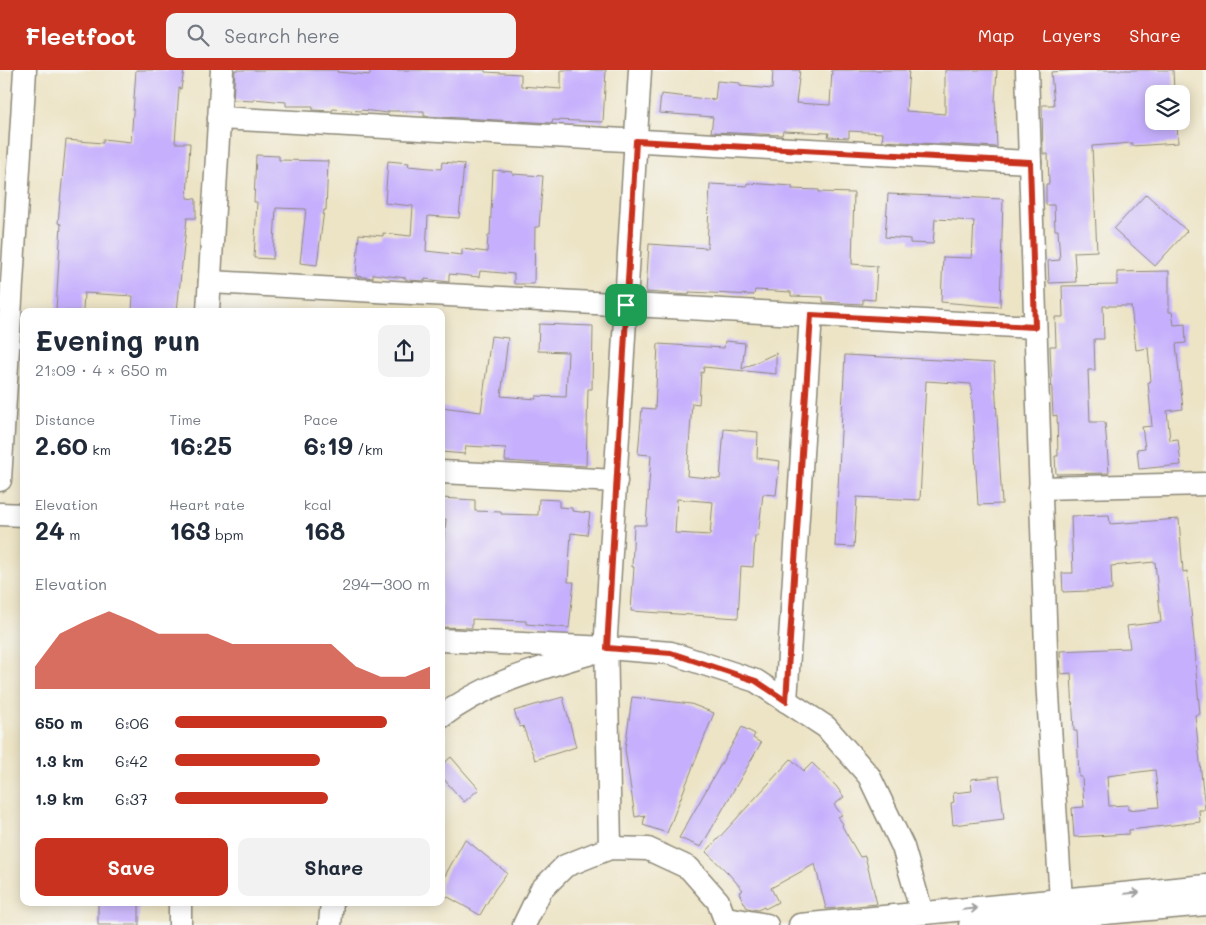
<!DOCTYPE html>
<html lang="en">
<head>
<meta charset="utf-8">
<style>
	body { margin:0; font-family:Mali,sans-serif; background:#f2f2f3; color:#1f2937; height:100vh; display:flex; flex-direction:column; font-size:19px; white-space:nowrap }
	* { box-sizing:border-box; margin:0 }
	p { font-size:16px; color:#747a83 }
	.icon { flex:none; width:28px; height:28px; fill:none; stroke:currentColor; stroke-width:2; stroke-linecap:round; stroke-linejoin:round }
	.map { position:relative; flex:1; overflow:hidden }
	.drawer { position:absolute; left:20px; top:238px; width:425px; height:598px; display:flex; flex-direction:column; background:#fff; border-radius:10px; box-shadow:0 2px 12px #0003 }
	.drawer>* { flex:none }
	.buttons { position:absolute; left:1145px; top:15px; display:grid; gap:10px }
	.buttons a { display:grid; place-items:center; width:45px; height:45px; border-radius:10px; background:#fff; box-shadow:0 2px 12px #0003; font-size:25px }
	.pin { position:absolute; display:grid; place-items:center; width:42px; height:42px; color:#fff; margin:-21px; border-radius:10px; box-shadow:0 2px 8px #0006 }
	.round { display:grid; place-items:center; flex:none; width:52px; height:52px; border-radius:10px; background:#f2f2f3 }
	.head { display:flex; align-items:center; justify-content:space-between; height:85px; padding:0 15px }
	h1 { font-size:28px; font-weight:700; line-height:38px }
	.stats { display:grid; grid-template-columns:repeat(3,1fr); gap:8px; height:85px; padding:5px 15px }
	.stats div { display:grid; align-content:center }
	.stats b { font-size:25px; font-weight:700 }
	.stats small { font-size:14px; font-weight:400 }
	.stats p { font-size:14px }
	.chart { height:140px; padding:10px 15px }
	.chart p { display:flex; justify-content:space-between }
	.chart svg { width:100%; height:90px; margin-top:5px; fill:#c8321e; opacity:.7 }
	.cta { display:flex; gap:10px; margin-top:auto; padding:10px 15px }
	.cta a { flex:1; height:58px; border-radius:10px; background:#c8321e; color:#fff; font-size:20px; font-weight:700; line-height:58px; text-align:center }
	.cta a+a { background:#f2f2f3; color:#1f2937 }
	ul { padding:0 15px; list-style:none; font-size:16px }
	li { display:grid; grid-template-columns:80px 60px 1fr; align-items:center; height:38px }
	li i { height:12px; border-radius:6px; background:#c8321e }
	header { display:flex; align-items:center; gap:30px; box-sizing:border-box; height:70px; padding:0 25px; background:#c8321e; color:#fff }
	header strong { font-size:24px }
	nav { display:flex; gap:28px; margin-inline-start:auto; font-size:18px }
	.search { width:350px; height:45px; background:#f2f2f3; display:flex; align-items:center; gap:12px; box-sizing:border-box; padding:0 18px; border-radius:10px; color:#747a83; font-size:19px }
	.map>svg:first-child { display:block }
</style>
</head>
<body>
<header>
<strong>Fleetfoot</strong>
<div class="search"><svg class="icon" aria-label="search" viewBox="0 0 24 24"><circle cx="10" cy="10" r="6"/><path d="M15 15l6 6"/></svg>Search here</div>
<nav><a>Map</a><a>Layers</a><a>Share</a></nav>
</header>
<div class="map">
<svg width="1206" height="855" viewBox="0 0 1206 855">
	<rect width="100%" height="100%" fill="#f6f6f2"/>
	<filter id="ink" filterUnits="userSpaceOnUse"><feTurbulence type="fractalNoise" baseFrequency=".02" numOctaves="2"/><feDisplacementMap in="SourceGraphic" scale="10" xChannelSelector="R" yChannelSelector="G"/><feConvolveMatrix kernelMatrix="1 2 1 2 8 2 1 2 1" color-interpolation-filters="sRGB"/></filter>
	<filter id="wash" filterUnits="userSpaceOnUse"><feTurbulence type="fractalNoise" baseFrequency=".0096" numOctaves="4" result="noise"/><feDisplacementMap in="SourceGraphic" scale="20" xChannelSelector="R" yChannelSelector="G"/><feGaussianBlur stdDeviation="1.12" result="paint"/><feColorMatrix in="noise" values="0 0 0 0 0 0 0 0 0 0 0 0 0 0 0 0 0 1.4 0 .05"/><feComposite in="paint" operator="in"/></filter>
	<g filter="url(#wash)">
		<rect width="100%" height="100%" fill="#ede4c6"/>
		<g id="blocks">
			<g fill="#c6b0fd" fill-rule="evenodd">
				<path d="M136,0H184L181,19L179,18L175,73H190L187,128L196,129V148H187L177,241H132L133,226L84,223L83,241H56L61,154L58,153L66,70L103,73V69L131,72Z"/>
				<path d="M235,0H338L337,2L370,5V0H485V2L521,4V16L561,19V0H606L603,52L553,50L552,53L424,46V41H388V43L361,40V41L333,39L332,41L313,40V36H286V32L254,29V31L233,30Z"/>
				<path d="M773,0H800L796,33L830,35L832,0H909L906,41L945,44V0H997L995,30L997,77L882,71L883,63L849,61V68L828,67L829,63L783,61L782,65L711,62L713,47L659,43L661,24L715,30L717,11L740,13V16L772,19Z"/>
				<path d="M1077,0H1173L1174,22L1175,24H1154V51H1177L1178,73L1132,76V73L1092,76L1097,181L1074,182L1076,212L1049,213L1048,191L1060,190L1058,160H1055L1054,135H1046V114H1049L1048,84H1043L1042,35H1054L1051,2Z"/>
				<path d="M256,85L279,86V90L328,91L326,140H324L317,195L300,193L306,139L276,138L273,189L254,188L257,132H254Z"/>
				<path d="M388,91L409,93L408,96L441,99L442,92L464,94L459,148L428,146L426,181L462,185V179L487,182L488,165H490L493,100L512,102V104L543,106L539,157H535L534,214H514V204L480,201L479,207L449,204V212L425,209V211L406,210V208L373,204V208L356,206L359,164L383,166V163L411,166L413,136L385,133Z"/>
				<path d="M747,113L792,116V119L819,120V122L854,123L852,194L877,196L875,230L863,229V234L823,232V227L791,226V222L755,220L754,225L689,222V225L646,222L649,174L707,178L710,114L747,116Z"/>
				<path d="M888,124L1003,129L1000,237L941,232L943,187L972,188L974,151L935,149L933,174L910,173V169L885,167Z"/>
				<path d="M1146,124L1187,161L1155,196L1114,159Z"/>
				<path d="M1169,201V242H1172L1174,255L1185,254L1186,273L1176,274L1183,339L1167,341L1170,370L1178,369L1181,395L1139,399L1137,379L1145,378L1142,357L1152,356L1148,312L1151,311L1148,278L1136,280L1131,236H1103L1104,269H1094L1095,300H1088L1090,352H1105L1109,403L1056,404L1055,386H1058L1057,345L1053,346L1050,276H1056L1055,247H1063L1062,216L1117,215V202Z"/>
				<path d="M539,254L593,256L592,319H588L586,396L505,391L506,378L466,376L465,384L441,382V337L481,342L491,266L508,268L501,326L536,329V326L566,327L568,282L538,281Z"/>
				<path d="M725,271L745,273L742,299L776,283V304L704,297L703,303L701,302L699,334L692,333L687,406L720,409L724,359L758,362L757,388L780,391L776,425L763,424L758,466H755L753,497L741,496L738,548L631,541L634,497H632L634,455H646L651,385L638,384L642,338L655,339L658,274L724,278ZM677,429L713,432L710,465L675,463Z"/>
				<path d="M845,285L994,293L1002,434L978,435L971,314L926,311L920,430L857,427L854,477L835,476Z"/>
				<path d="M441,428L475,430V441L501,442V444L538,445L539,429L559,430V437L572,438V441L590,443L587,465L571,463L568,512H574L569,558L526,554V551L472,549V558L441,557V479H443L446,449H441Z"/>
				<path d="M1109,445L1110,454L1179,449L1183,502L1187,501L1196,591H1195L1200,644L1195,645L1205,740H1199L1200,752L1129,760V764L1074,767L1072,738L1084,737L1082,707H1079L1077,661H1074L1071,603L1061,604L1060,581L1130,578L1127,556L1161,552L1155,492L1111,496L1112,520L1063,522L1062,503H1073L1071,446ZM1155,700L1159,737L1128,740V735L1109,736L1107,706Z"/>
				<path d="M563,627L576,677L535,690L523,656L520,657L514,641Z"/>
				<path d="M632,627L691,634L714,643L667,763L643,755L645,745L635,747L625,679Z"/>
				<path d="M742,657L755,664L753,668L761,673L701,777L679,768Z"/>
				<path d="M451,687L479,719L464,732L441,706V696Z"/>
				<path d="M791,689L804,701L812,693L836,716L844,727L834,735L842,745L838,747L843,754L842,756L860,787L865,786L877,834L826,839L815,794L771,818L778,832L765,839L764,837L758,840L747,838L739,823L743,820L728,803L706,782Z"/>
				<path d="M999,706L1004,749L953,755L951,733L954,732L953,723L972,721L971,709Z"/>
				<path d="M465,769L507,803L495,819L480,845L441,823V813Z"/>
				<rect x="98" y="831" width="41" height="24"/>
			</g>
		</g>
	</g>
	<g filter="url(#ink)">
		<use href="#blocks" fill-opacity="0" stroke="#8c8878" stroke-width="1"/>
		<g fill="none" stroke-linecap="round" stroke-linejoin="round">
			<defs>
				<g id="minor">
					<path d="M1027,0L1047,609L1061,830"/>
					<path d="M219,48L1030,92"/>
					<path d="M210,212L1035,257"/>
					<path d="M208,241L222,0"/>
					<path d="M441,402L616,411"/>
					<path d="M0,410L25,0"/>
					<path d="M1040,418L1206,414"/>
					<path d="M0,444L24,445"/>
					<path d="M441,570L607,578L671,583L756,611L826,657L869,706L903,777L922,843"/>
					<path d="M786,631L811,245"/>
					<path d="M441,647C485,613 539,599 591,583"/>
					<path d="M610,778L606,565L640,0"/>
					<path d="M180,831V855"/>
					<path d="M726,848L767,855"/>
					<path d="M330,855L332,831"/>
					<path d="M524,855L541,820L565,796L610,778L648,779L689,798L718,831L727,855"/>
					<path d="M800,855L1206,816"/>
					<path d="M970,855L1206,834"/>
				</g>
			</defs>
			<use href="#minor" stroke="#8c8878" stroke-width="25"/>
			<use href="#minor" stroke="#fff" stroke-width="22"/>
		</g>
		<defs><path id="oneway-shaft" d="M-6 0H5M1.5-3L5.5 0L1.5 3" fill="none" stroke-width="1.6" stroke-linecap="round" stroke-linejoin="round" transform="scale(1.25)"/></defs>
		<g stroke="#a0a0a0">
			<use href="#oneway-shaft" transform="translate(1132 823) rotate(-5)"/>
			<use href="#oneway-shaft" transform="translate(970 839) rotate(-5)"/>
		</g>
	</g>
	<g fill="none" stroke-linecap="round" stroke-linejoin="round" filter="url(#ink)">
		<defs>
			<path id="route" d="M636,71L1030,92L1035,257L811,245L786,631L756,611L671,583L607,578Z"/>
		</defs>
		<use href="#route" stroke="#fff" stroke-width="10"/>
		<use href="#route" stroke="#c8321e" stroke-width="6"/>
	</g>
</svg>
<div class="buttons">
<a><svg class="icon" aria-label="layers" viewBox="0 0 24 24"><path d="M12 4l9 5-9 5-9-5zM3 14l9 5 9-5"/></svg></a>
</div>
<div class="pin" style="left:626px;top:235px;background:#1e9e55"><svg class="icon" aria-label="arrive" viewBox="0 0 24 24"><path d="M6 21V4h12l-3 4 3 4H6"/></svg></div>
<section class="drawer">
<div class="head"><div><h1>Evening run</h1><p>21:09 · 4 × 650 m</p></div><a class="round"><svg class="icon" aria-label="share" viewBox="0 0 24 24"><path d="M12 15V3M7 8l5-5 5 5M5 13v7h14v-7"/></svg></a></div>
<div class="stats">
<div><p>Distance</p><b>2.60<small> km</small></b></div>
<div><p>Time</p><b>16:25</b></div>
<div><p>Pace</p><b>6:19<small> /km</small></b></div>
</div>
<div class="stats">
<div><p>Elevation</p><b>24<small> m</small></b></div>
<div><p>Heart rate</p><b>163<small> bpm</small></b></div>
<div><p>kcal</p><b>168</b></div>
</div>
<div class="chart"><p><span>Elevation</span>294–300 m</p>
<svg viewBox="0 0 160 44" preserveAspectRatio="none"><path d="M0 44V33L10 17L20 11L30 6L40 11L50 17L60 17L70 17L80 22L90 22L100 22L110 22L120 22L130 33L140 38L150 38L160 33V44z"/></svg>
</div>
<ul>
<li><b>650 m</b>6:06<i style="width:83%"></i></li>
<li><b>1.3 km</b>6:42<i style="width:57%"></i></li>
<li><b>1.9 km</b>6:37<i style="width:60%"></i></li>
</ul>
<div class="cta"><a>Save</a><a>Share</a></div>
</section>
</div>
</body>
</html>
